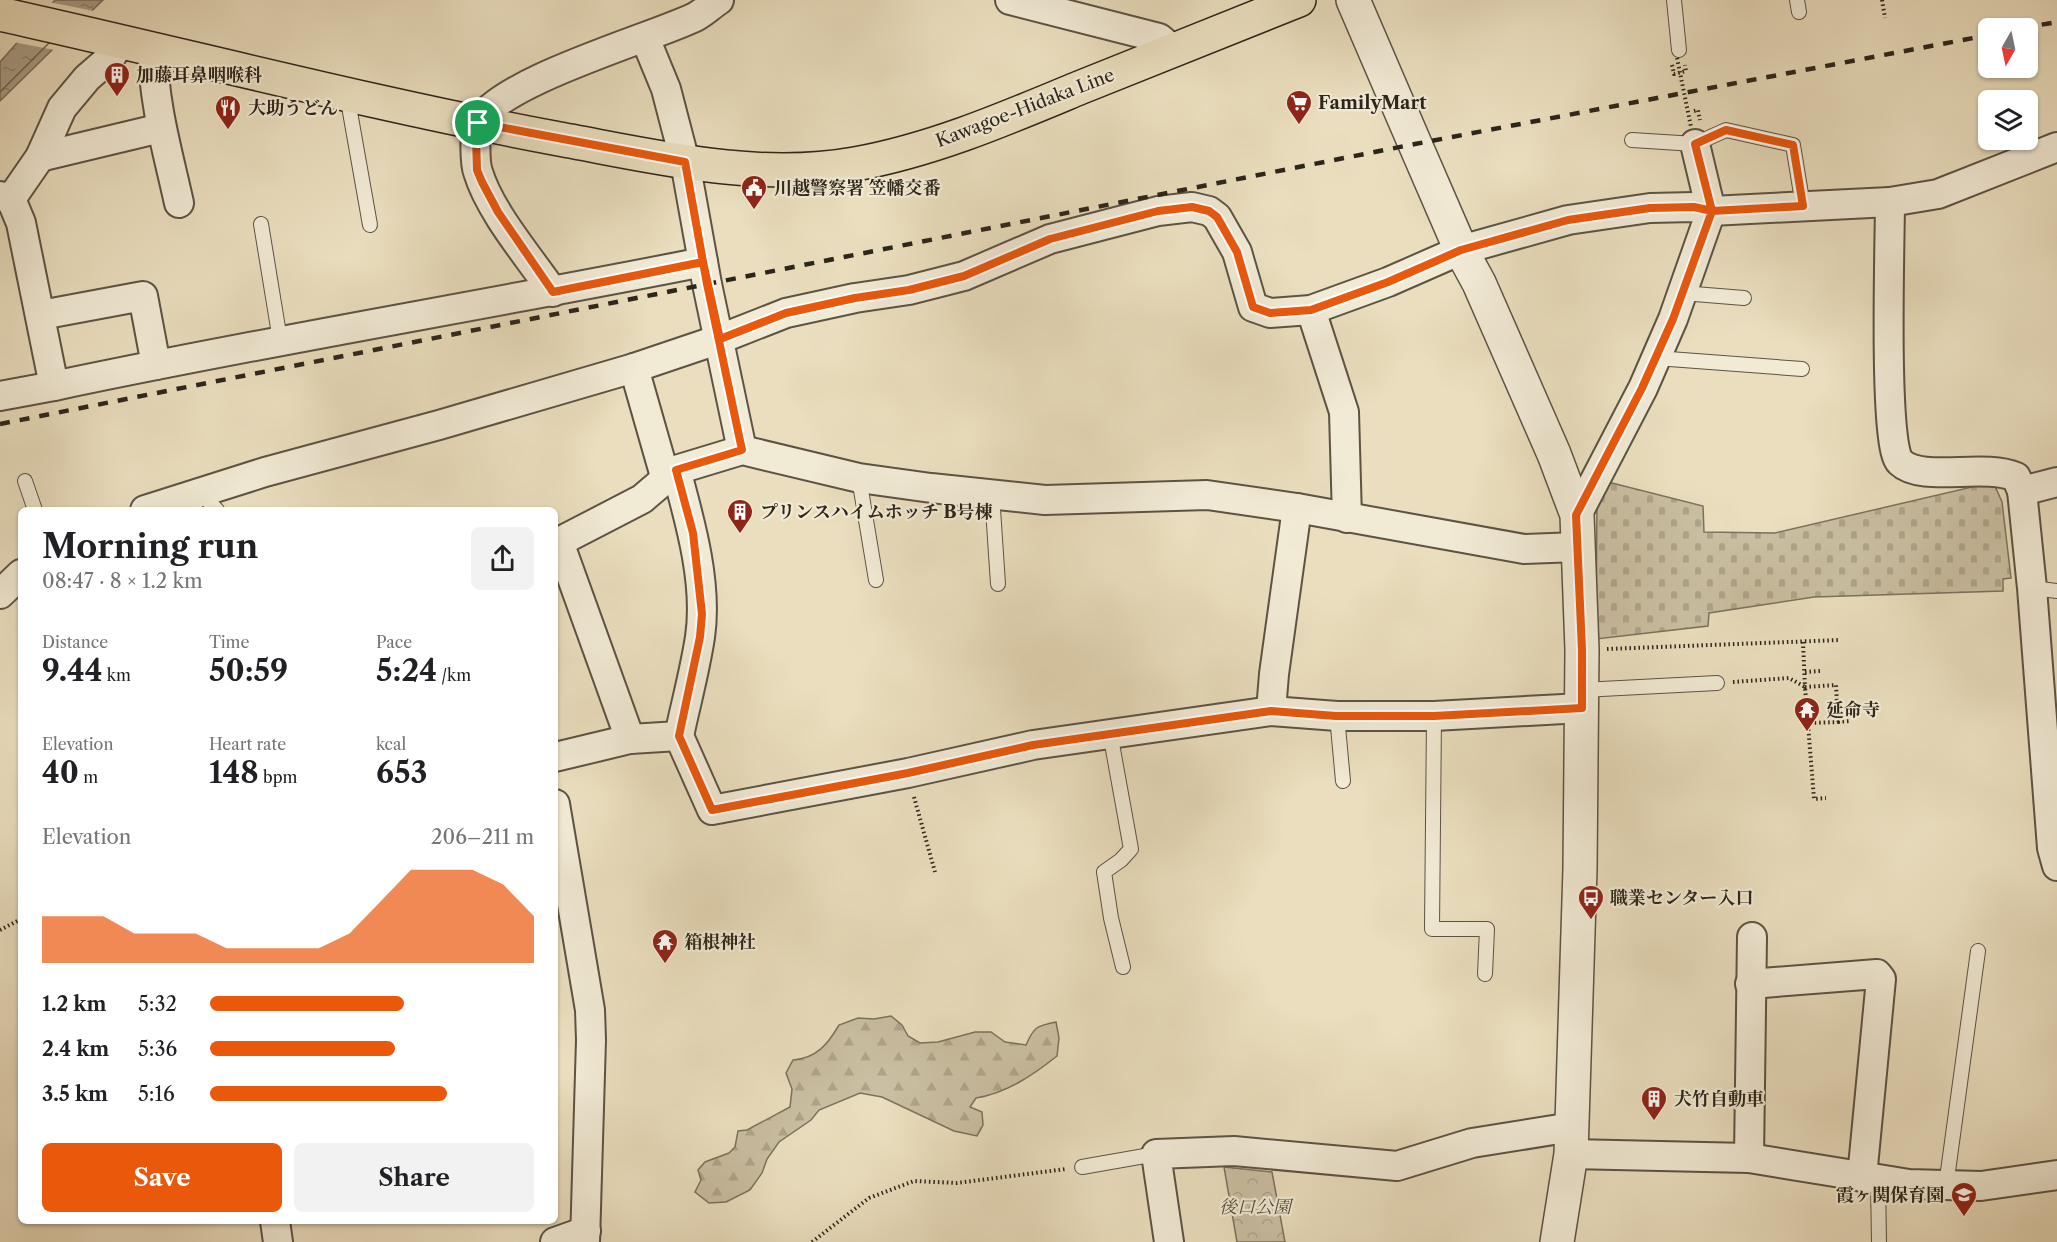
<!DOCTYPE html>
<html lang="en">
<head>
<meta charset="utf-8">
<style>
	body { margin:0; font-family:"Libre Caslon Text","Noto Serif JP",serif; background:#f2f2f2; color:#202124; height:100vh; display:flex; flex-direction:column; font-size:22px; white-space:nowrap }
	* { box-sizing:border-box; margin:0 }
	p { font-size:20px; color:#757577 }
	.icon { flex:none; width:33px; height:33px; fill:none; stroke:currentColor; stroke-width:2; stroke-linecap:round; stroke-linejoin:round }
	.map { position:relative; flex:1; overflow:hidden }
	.drawer { position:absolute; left:18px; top:507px; width:540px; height:717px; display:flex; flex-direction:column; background:#fff; border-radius:9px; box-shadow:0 2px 4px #0004 }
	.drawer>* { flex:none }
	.needle { width:39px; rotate:189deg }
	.controls { position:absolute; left:1978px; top:18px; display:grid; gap:12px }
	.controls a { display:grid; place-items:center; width:60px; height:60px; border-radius:9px; background:#fff; box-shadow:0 2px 4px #0004; font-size:30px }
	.pin { position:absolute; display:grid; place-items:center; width:51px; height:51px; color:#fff; margin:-26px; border:3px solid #fff; border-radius:50%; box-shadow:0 2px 6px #0007 }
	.round { display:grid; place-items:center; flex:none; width:63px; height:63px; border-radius:9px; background:#f2f2f2 }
	.head { display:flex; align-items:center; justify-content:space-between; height:102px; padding:0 24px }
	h1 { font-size:33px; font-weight:700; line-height:45px }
	.metrics { display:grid; grid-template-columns:repeat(3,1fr); gap:9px; height:102px; padding:6px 24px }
	.metrics div { display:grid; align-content:center }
	.metrics b { font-size:30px; font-weight:700 }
	.metrics small { font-size:16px; font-weight:400 }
	.metrics p { font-size:16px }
	.chart { height:168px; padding:12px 24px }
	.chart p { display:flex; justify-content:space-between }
	.chart svg { width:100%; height:108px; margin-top:6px; fill:#ea580c; opacity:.7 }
	.cta { display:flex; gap:12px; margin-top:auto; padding:12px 24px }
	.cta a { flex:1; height:69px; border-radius:9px; background:#ea580c; color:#fff; font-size:24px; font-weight:700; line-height:69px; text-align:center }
	.cta a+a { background:#f2f2f2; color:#202124 }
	ul { padding:0 24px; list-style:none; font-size:20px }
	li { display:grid; grid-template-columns:96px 72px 1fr; align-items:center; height:45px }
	li i { height:15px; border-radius:8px; background:#ea580c }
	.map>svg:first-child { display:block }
</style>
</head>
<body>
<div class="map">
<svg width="2057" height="1242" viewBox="0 0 2057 1242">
	<defs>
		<pattern id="forest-firs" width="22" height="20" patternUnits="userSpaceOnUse" patternTransform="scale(1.5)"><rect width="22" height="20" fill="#cabfa2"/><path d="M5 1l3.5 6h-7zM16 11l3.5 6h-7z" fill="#aea48b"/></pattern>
		<pattern id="cemetery-stones" width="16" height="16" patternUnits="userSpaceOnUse" patternTransform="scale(1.5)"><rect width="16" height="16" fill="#cabfa2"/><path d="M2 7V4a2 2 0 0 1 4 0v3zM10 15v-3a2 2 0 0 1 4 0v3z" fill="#aea48b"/></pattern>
		<pattern id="park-crowns" width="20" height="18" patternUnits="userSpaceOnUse" patternTransform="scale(1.5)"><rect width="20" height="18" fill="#cabfa2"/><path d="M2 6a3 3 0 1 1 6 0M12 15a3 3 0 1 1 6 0" fill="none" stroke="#aea48b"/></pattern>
		<pattern id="water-ripples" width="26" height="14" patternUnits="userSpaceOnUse" patternTransform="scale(1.5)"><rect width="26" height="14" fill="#a99f87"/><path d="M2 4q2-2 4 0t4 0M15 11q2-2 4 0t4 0" fill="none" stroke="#8a816e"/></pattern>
	</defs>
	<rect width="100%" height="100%" fill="#eadebe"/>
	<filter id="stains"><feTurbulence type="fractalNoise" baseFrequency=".00333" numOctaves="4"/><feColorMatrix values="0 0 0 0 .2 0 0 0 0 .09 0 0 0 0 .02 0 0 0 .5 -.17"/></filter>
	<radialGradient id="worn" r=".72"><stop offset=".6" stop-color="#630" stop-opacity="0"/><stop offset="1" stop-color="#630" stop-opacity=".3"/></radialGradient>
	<path fill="url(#forest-firs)" stroke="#7b725e" stroke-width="1.5" d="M891,1016L902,1025L908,1036L920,1043L938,1042L975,1032H991L1005,1042L1026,1045C1034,1027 1036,1026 1056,1022L1059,1038L1057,1056C1033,1075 1007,1093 976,1098L970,1107L982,1112L983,1125L977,1136L954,1131L882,1097L860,1093L819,1110L811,1120L779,1142L767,1159L762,1173L750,1190L726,1202L709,1203L695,1192L701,1180L698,1170L705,1162L729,1153L735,1147L738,1131L747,1130L790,1107L792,1089L786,1073L793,1060C817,1058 828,1044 839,1025L858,1018L874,1019Z"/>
	<path fill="url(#cemetery-stones)" stroke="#7b725e" stroke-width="1.5" d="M1608,482L1703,506L1704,532L1775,533L1989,483L1995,486L2002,502L2011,578L2003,579V591L1814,597L1709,613L1708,626L1596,639L1597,498Z"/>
	<path fill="url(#park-crowns)" stroke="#7b725e" stroke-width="1.5" d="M1224,1167L1272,1172L1285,1242H1237Z"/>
	<path fill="url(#water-ripples)" stroke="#776e5c" stroke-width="1.5" d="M55,0H103L0,101V62Z"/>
	<path fill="#eadebe" d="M49,2L94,11L54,50L13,42Z"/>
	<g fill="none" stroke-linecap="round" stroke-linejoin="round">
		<path stroke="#6a6251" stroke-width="1.5" d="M0,92L49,43"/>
		<defs>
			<g id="service">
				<path d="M1674,0L1679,50"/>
				<path d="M1797,0L1799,12"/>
				<path d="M347,95L370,225"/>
				<path d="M1632,140L1695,144L1726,130L1793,145L1803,206"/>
				<path d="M261,224L280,340"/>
				<path d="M1682,293L1744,298"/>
				<path d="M1656,358L1802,369"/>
				<path d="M859,478L876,580"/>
				<path d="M25,481L35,510"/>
				<path d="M200,492L217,510"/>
				<path d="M992,494L998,584"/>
				<path d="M2032,588L2057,591"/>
				<path d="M1582,690L1717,683"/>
				<path d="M1337,716L1343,781"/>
				<path d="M1434,716L1432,929H1487L1485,974"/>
				<path d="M1110,733L1131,849L1121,860L1104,872L1111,918L1123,967"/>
				<path d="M1082,1167L1156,1154"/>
				<path d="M1878,1180L1879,1242"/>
				<path d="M1946,1186L1978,951"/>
			</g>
			<g id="minor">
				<path d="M1010,0L1159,38L1173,50"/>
				<path d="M645,38L666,89L685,162L707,284L742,450"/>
				<path d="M153,50C153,102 168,153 179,203"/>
				<path d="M40,157L161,128"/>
				<path d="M0,196L11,199L21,223L54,386C270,340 487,305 703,262"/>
				<path d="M11,199L40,157L62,108L87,78L110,58L121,42"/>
				<path d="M1890,202C1890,237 1883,447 1900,462C1922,483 1983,463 2016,477L2022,491L2032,588L2052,848L2057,866"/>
				<path d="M553,292C529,257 490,212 478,172C475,164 474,131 478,123C498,82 648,39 693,18C702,14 710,6 719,0"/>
				<path d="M1311,310L1344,412L1347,518"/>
				<path d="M41,315L143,296L156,365"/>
				<path d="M634,368L666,480"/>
				<path d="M0,396L54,386"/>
				<path d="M2022,491L2057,482"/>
				<path d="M145,510L265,472L439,425L634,368L720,339L786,313L855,298L909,290L964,276L1050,239L1158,211L1192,207L1209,211L1217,217L1237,252L1253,307L1270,313L1311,310L1388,282L1461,250L1568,220L1650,208L1694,207L1711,211L1890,202L1938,194L2057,147"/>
				<path d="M1577,515L1643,388L1673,319L1711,211L1695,144"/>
				<path d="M559,542L630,739"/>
				<path d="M555,544L642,499L676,470L742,450L859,478L931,488L1045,500L1207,495L1297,508L1524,549L1578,547"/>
				<path d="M0,594L21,574"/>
				<path d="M1271,711L1274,674L1297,508"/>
				<path d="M679,736L712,810L908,773L1033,745L1271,711L1337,716H1434L1582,708"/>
				<path d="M555,757L630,739L679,736C686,703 695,670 700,637C708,584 690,521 676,470"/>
				<path d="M555,804L590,1010L591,1040L585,1242"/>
				<path d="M1750,984L1877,974L1881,979L1862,1177"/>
				<path d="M1571,1154L1749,1158L1909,1184L1981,1186L2057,1175"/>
				<path d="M1749,1158L1752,937"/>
				<path d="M275,1221L278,1242"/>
				<path d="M555,1242L586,1231"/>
				<path d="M1169,1242L1156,1154L1234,1151L1397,1166L1472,1143L1572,1127"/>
			</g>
			<path id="tertiary" d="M1353,0L1415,144L1461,250L1479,283L1554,454L1577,515L1582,650L1580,869L1571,1154L1557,1242"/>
			<path id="primary" d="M0,14C185,55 368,103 554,138C653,156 755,182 855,164C933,150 1007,118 1079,88C1153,59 1226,29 1299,0"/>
		</defs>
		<use href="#service" stroke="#5c5344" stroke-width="16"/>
		<use href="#minor" stroke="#5c5344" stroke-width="32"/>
		<use href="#tertiary" stroke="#5c5344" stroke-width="36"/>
		<use href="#primary" stroke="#2c251b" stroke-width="36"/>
		<g stroke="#2c251b" stroke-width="4" stroke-dasharray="1.5 3" stroke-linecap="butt">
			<path d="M1882,0L1885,18"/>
			<path d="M1672,65L1674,74L1686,71L1685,65"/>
			<path d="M1694,111L1698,110L1700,120"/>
			<path d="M1803,642L1805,687L1836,685L1838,722L1809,723"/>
			<path d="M1607,649L1840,640"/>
			<path d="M1805,672L1820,671"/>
			<path d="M1733,682L1789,678L1805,687L1814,799L1826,798"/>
			<path d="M1838,722L1850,721"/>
			<path d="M914,797L935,872"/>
			<path d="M0,930L21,919"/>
			<path d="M812,1242L869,1198L914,1181L957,1183L1066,1169"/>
		</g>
		<use href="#service" stroke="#f1ead5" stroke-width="14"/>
		<use href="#minor" stroke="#f1ead5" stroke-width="28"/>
		<use href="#tertiary" stroke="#f1ead5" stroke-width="33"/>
		<use href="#primary" stroke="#eadebe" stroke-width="33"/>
		<g stroke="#2c251b" stroke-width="4.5" stroke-dasharray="10 10" stroke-linecap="butt">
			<path d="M2022,28L2057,22"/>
			<path d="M0,424L1415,144L1989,35"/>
		</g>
		<path stroke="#2c251b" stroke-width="4" stroke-dasharray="1.5 3" stroke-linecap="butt" d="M1677,58L1691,127"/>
	</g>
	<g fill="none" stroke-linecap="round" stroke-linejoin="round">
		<defs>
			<path id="route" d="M478,123L685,162L707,284L742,450L676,470L693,533L702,614L700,637L679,736L712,810L908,773L1033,745L1271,711L1336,716H1434L1582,708V650L1576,515L1642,388L1673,319L1712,211L1803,206L1793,145L1726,130L1695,144L1712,211L1694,207L1650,208L1568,220L1461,250L1388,282L1311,310L1270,313L1253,307L1237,252L1217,217L1209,211L1192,207L1158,211L1050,239L964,276L909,290L855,298L786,313L720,339L703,262L553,292L498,212L482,182L477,170L476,138L478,123"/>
		</defs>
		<use href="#route" stroke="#fff" stroke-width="12"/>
		<use href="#route" stroke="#ea580c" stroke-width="8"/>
	</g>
	<defs>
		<symbol id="building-pin" viewBox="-11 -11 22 30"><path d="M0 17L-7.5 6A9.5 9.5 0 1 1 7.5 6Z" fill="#8f2418" stroke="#f1ead5"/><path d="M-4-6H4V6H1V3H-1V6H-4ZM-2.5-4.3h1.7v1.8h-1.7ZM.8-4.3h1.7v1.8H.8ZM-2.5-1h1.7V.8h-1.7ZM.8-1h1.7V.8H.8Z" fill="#fff"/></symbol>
		<symbol id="supermarket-pin" viewBox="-11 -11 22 30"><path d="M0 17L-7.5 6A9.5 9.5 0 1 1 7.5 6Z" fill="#8f2418" stroke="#f1ead5"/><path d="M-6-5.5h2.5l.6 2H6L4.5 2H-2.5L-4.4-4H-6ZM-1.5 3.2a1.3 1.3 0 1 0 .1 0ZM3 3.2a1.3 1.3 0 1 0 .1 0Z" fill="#fff"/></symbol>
		<symbol id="restaurant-pin" viewBox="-11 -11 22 30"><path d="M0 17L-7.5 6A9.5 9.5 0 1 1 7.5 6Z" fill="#8f2418" stroke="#f1ead5"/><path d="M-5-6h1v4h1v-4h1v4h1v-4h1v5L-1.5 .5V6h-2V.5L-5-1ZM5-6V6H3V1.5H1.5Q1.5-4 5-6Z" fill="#fff"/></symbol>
		<symbol id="civic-pin" viewBox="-11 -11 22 30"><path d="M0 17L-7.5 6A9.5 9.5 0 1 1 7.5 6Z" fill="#8f2418" stroke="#f1ead5"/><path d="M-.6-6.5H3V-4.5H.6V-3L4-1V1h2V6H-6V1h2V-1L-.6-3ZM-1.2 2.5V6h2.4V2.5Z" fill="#fff"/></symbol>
		<symbol id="temple-pin" viewBox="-11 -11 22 30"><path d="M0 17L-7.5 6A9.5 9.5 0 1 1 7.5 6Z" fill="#8f2418" stroke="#f1ead5"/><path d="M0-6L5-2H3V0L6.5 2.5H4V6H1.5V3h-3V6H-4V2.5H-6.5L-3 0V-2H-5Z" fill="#fff"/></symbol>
		<symbol id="bus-pin" viewBox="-11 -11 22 30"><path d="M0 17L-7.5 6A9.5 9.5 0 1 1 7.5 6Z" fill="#8f2418" stroke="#f1ead5"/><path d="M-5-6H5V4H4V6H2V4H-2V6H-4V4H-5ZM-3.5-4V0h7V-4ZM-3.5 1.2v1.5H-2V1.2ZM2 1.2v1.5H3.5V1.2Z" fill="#fff"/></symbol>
		<symbol id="school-pin" viewBox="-11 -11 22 30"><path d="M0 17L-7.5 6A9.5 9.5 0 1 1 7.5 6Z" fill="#8f2418" stroke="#f1ead5"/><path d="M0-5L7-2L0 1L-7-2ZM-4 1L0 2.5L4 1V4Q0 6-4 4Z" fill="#fff"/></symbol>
	</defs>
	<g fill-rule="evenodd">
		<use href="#building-pin" x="102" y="60" width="30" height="40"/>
		<use href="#supermarket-pin" x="1284" y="88" width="30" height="40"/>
		<use href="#restaurant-pin" x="213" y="93" width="30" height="40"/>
		<use href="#civic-pin" x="739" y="173" width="30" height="40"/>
		<use href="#building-pin" x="725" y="497" width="30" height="40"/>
		<use href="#temple-pin" x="1792" y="695" width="30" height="40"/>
		<use href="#bus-pin" x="1576" y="883" width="30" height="40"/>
		<use href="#temple-pin" x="650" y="927" width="30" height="40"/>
		<use href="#building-pin" x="1639" y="1084" width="30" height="40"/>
		<use href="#school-pin" x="1949" y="1180" width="30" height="40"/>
	</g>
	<g text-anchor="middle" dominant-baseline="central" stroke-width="4.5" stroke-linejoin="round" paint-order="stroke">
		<g font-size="18" font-weight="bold" fill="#2c251b" stroke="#f1ead5" text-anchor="start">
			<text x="136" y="75">加藤耳鼻咽喉科</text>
			<text x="1318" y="103">FamilyMart</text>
			<text x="248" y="108">大助うどん</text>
			<text x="774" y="188">川越警察署 笠幡交番</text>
			<text x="760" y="512">プリンスハイムホッチ B号棟</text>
			<text x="1826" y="710">延命寺</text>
			<text x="1610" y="898">職業センター入口</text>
			<text x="684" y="942">箱根神社</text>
			<text x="1674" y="1099">犬竹自動車</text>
			<text x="1944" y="1195" text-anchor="end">霞ヶ関保育園</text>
		</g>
		<g font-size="18" fill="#2c251b" stroke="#f1ead5">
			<text transform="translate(1025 108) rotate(-21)">Kawagoe-Hidaka Line</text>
		</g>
		<g font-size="18" font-style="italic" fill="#544c3d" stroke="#f1ead5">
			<text x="1255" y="1207">後口公園</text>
		</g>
	</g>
	<rect width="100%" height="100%" filter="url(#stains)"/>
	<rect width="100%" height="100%" fill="url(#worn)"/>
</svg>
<div class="controls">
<a><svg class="needle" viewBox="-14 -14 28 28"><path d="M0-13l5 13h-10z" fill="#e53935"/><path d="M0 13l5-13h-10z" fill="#757577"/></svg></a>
<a><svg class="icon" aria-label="layers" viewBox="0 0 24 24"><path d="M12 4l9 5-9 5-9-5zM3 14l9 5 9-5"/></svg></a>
</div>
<div class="pin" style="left:478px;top:123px;background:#1e9e55"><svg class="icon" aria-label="arrive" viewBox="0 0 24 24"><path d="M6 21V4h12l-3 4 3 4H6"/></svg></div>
<section class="drawer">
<div class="head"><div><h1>Morning run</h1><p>08:47 · 8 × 1.2 km</p></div><a class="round"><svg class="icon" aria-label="share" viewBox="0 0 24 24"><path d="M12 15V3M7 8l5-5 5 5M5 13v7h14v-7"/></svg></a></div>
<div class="metrics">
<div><p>Distance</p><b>9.44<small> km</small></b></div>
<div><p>Time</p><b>50:59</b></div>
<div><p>Pace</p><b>5:24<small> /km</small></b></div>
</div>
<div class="metrics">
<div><p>Elevation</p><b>40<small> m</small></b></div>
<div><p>Heart rate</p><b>148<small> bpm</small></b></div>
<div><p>kcal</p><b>653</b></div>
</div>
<div class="chart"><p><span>Elevation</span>206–211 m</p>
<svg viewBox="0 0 160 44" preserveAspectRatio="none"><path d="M0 44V25L10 25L20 25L30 32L40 32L50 32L60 38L70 38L80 38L90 38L100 32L110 19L120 6L130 6L140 6L150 12L160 25V44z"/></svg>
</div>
<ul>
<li><b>1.2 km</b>5:32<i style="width:60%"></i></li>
<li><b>2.4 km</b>5:36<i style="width:57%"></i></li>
<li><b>3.5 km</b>5:16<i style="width:73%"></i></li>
</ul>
<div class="cta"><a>Save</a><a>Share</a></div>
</section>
</div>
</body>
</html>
